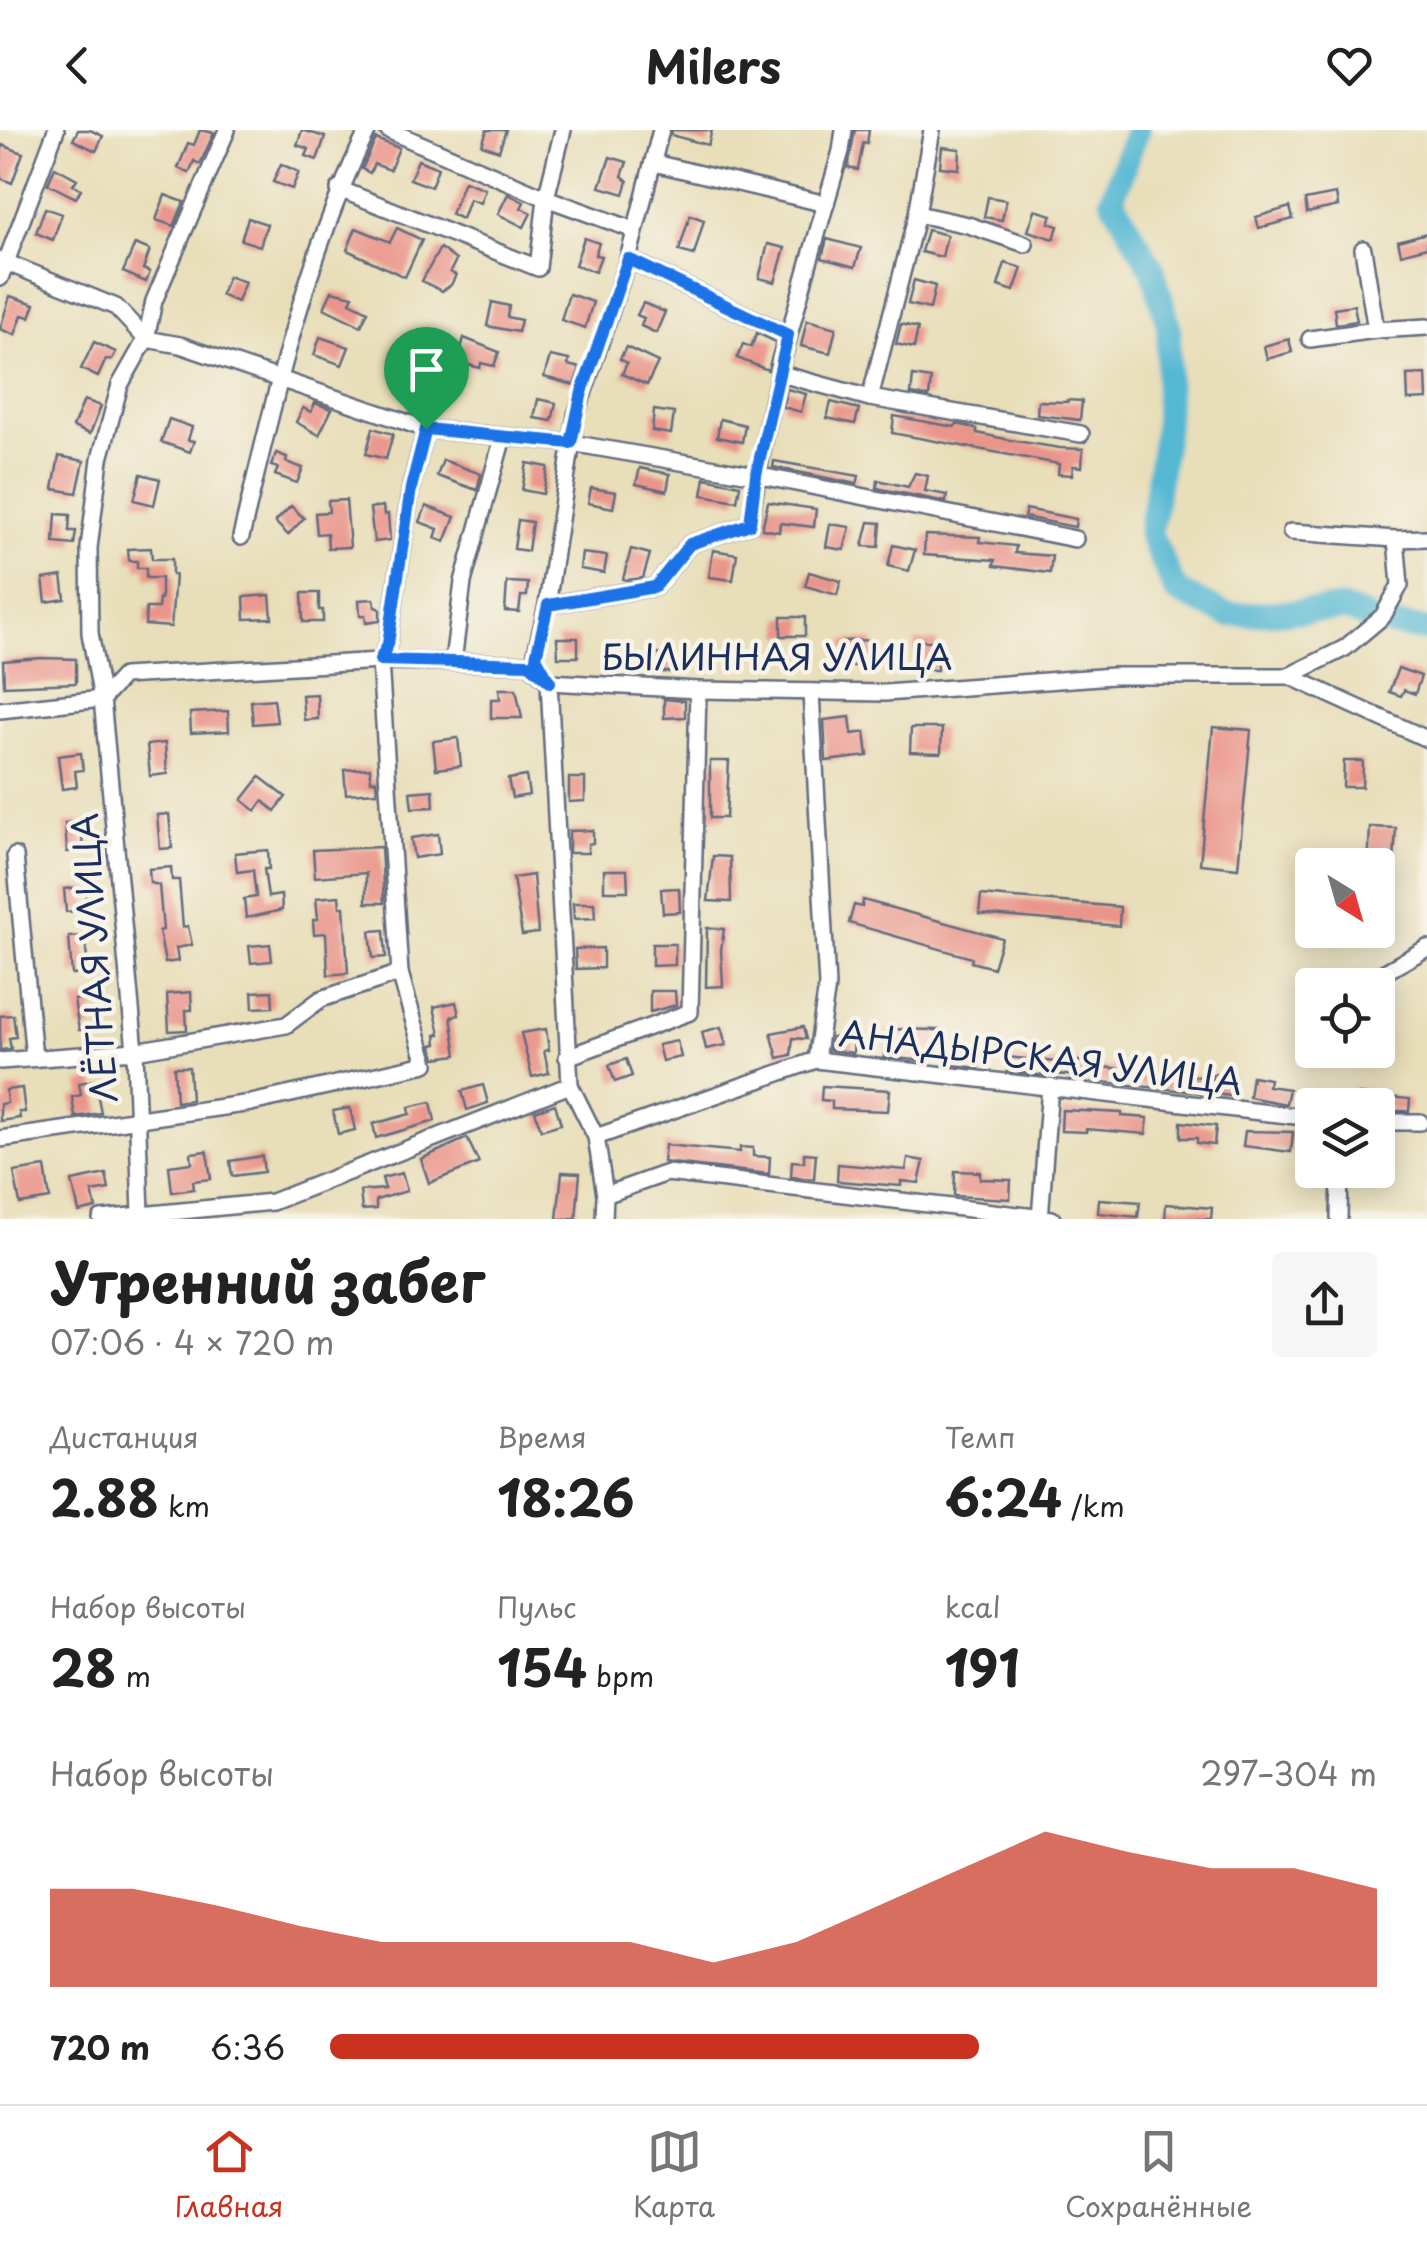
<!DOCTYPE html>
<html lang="ru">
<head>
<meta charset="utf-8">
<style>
	body { margin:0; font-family:"Playpen Sans",sans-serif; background:#f6f6f6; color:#222; height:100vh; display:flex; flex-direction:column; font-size:38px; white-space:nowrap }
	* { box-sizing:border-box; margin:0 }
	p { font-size:32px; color:#767676 }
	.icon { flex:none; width:55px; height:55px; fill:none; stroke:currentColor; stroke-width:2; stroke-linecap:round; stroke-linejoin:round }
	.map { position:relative; height:1089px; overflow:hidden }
	.side { display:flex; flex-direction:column; background:#fff; flex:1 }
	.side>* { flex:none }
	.needle { width:65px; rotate:143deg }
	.buttons { position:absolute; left:1295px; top:718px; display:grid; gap:20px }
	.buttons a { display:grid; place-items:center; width:100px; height:100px; border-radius:10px; background:#fff; box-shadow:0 5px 25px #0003; font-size:50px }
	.pin { position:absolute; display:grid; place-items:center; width:85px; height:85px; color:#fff; margin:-102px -42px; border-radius:50% 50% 50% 0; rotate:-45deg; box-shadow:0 0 10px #0007 }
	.pin .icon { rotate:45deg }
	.round { display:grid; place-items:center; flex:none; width:105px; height:105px; border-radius:10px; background:#f6f6f6 }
	.headline { display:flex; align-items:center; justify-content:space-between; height:170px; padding:0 50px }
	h1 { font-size:55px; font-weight:700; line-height:75px }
	.stats { display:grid; grid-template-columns:repeat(3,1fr); gap:15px; height:170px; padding:10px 50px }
	.stats div { display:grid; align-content:center }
	.stats b { font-size:50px; font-weight:700 }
	.stats small { font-size:28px; font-weight:400 }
	.stats p { font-size:28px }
	.chart { height:280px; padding:20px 50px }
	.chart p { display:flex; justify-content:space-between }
	.chart svg { width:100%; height:180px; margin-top:10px; fill:#c8321e; opacity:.7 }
	ul { padding:0 50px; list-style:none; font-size:32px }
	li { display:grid; grid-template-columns:160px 120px 1fr; align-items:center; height:75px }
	li i { height:25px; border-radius:12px; background:#c8321e }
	header { display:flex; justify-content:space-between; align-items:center; height:130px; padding:0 50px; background:#fff; font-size:45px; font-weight:700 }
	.menu { display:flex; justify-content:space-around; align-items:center; height:140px; border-top:2px solid #e0e0e0; background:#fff; font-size:28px; color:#767676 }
	.menu a { display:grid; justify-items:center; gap:5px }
	.menu .on { color:#c8321e }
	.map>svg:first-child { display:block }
</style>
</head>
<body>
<header><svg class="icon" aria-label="back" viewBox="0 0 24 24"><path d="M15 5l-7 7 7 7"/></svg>Milers<svg class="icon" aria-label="heart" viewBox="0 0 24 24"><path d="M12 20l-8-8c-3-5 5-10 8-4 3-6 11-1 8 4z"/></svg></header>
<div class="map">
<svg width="1427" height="1089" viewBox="0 0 1427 1089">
	<rect width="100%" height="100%" fill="#f7f3e8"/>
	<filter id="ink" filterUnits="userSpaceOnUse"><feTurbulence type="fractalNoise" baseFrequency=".01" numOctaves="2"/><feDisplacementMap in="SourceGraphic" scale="20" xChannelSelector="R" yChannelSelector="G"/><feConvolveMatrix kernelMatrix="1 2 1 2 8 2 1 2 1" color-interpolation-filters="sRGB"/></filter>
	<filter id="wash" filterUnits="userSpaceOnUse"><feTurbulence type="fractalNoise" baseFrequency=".0048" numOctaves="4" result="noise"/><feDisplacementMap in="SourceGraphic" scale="40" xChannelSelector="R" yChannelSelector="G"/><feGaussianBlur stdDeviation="2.25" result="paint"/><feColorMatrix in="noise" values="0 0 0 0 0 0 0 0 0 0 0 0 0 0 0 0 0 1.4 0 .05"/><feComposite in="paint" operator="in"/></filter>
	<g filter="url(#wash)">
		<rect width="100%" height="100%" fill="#e8deb9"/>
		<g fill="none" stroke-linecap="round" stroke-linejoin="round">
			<g stroke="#54b8d3" stroke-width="25">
				<path d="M1137,0L1112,69L1153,140L1169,198L1166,299L1150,404L1176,461L1228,485L1344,479L1365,486"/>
				<path d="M1392,495L1427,500"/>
			</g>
		</g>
		<g id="blocks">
			<g fill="#ea958b">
				<path d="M78,0H90L103,6L96,21L73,10Z"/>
				<path d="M200,0L214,3L200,34L194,31L189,43L178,38L188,13L194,15Z"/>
				<path d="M302,0L325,7L317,30L306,26L309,19L297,15Z"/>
				<path d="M487,0H506L499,21L482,15Z"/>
				<path d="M672,0H712L708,15L671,5Z"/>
				<path d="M855,0H869L867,14L863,13L858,40L848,38Z"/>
				<path d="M376,9L399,18L390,40L374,34L370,43L362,39Z"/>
				<path d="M2,15L23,23L12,53L0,48Z"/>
				<path d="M942,17L960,19L959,39L940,37Z"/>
				<path d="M610,27L627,32L622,46L628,51L624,64L600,57Z"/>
				<path d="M418,30L438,38L431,57L410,49Z"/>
				<path d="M281,34L299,42L292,59L273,52Z"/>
				<path d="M55,37L77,49L73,55L81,59L76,68L48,54Z"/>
				<path d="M464,51L485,59L480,73L469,69L462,89L451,84Z"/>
				<path d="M508,64L524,72L521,78L531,83L524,97L498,84Z"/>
				<path d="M1336,64L1338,76L1307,83L1305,70Z"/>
				<path d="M165,65L184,72L174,96L156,90Z"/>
				<path d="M988,67L1006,70L1002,90L984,87Z"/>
				<path d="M1290,77L1293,89L1259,98L1256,87Z"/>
				<path d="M45,78L62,84L53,110L36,103Z"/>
				<path d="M1035,80L1052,85L1049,93L1058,96L1054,109L1028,101Z"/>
				<path d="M690,85L704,90L694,125L679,121Z"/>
				<path d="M248,88L267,94L260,116L241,110Z"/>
				<path d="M356,98L390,112L397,98L422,110L405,147L347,120Z"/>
				<path d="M927,100L947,105L942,127L921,122Z"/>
				<path d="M1427,103V117L1401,124L1398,111Z"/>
				<path d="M584,108L599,113L595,125L601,126L595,142L575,135Z"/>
				<path d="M827,109L861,118L855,137L822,128Z"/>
				<path d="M135,114L150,120L143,139L150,142L146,152L123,142Z"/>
				<path d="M768,114L785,118L775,152L759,148Z"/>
				<path d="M440,118L456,130L450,142L456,145L451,155L442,161L422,151Z"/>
				<path d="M1005,133L1022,138L1014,161L998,156Z"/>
				<path d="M228,146L245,152L237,172L221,165Z"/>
				<path d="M914,150L935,156L930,179L908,174Z"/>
				<path d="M332,161L353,166L350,172L368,181L361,196L324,178Z"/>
				<path d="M569,164L593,172L585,198L561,190Z"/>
				<path d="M10,166L35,174L30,187L22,185L15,205L0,199Z"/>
				<path d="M492,172L509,176L507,187L521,190L518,202L487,196Z"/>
				<path d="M643,173L665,182L656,203L641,196L644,188L637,185Z"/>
				<path d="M1354,175L1357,191L1336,194L1334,178Z"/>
				<path d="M807,190L836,198L830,223L801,216Z"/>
				<path d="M901,194L918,198L914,218L896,214Z"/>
				<path d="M757,203L776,212L768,240L737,228L743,214L751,217Z"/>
				<path d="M320,207L349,217L342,235L314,225Z"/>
				<path d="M464,208L499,222L494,236L481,233L480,238L457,232Z"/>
				<path d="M1289,209L1292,222L1267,229L1264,216Z"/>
				<path d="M94,212L116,222L111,231L106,229L98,247L81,239Z"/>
				<path d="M626,217L658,232L647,255L622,244L627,233L620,229Z"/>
				<path d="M550,226L569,230L568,235L580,238L574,255L544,247Z"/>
				<path d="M1426,244L1427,269L1408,270L1407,245Z"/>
				<path d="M913,246L931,249L929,267L911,264Z"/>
				<path d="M787,259L806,264L801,282L783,277Z"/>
				<path d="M538,269L556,273L552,291L534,288Z"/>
				<path d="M84,270L101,276L90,304L73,297Z"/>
				<path d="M1067,270L1082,271L1080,290L1037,285L1038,271L1067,272Z"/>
				<path d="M831,272L859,279L855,294L827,288Z"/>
				<path d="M315,273L332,279L319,305L296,292L303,278L311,282Z"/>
				<path d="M654,280L674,283L671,304L652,301Z"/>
				<path d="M894,286L954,297L957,294L971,297L977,299V303L1010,310L1060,318L1083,319L1082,337L1073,336L1072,345L1058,344L1059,334L892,303Z"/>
				<path d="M169,289L192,297L188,310L194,311L190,322L161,312Z"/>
				<path d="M720,289L745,295L742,312L717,307Z"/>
				<path d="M373,298L393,304L386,329L366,324Z"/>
				<path d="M276,323L287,327L286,332L303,338L297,353L275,345L278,338L271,336Z"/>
				<path d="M59,326L84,331L77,363L53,359Z"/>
				<path d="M443,330L481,344L477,360L437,346Z"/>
				<path d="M774,331L859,346L857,354L773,337Z"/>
				<path d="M527,333L548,337L543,364L522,360Z"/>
				<path d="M640,338L670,344L667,361L636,354Z"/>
				<path d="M915,343L928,346L925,361L947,365L946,372L877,358L878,350L908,357Z"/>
				<path d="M141,344L160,349L154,375L134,370Z"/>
				<path d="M705,348L740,355L737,371L702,365Z"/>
				<path d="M591,358L616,362L613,378L588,373Z"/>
				<path d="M346,370L350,417L328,418L327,403L317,404L315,383L329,382L328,371Z"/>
				<path d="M768,372L816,379L814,397L780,393L779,402L762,399Z"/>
				<path d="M291,376L304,388L288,405L275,392Z"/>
				<path d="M383,376L384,385L388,384L390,410L374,412L370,378Z"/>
				<path d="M426,376L455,387L445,412L435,408L438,399L420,392Z"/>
				<path d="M1026,379L1076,389L1075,397L1024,387Z"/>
				<path d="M56,384L70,385L69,401H76L74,415L54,413Z"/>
				<path d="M518,390L532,392L528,421L514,419Z"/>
				<path d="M869,392L881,393L879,417L863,416Z"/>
				<path d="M830,394L850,397L844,420L826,417Z"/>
				<path d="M925,405L980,407L979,412L1016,416L1015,423L1052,426L1050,443L994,436L995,430L924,425Z"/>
				<path d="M893,415L915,420L909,441L888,436Z"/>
				<path d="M151,418L152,429H172V445H175L171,497L145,495L146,478H158L159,469H161V448H146V438H137V431H129L128,419Z"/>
				<path d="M631,419L650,424L643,448L627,450L623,449Z"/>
				<path d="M713,420L737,424L733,450L709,447Z"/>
				<path d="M582,423L607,426L604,443L580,439Z"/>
				<path d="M809,442L841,451L837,465L805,456Z"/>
				<path d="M62,446L65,469L46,472L43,449Z"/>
				<path d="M507,452L528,453L527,466H521L519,482L505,481Z"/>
				<path d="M302,463H319V480H323V492H303Z"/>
				<path d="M270,465L272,488L245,489L244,467Z"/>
				<path d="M374,469L375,477L380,479V491L366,493L365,485L360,486L359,470Z"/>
				<rect x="781" y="487" width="24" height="19"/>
				<path d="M557,508H578V527H558Z"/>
				<path d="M873,510V536H844V511Z"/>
				<rect x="915" y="511" width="22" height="29"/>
				<path d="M652,524L671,525V542H651Z"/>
				<path d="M41,528L76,529V553L4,556L3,531Z"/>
				<path d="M1398,538L1421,546L1415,564L1404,560L1401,566L1389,562Z"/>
				<path d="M499,559H516L522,588H491V569H500Z"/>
				<path d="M317,564L318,589L304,590L302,565Z"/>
				<path d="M274,569L277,592L253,594L251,571Z"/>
				<path d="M664,569L685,571V587L664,588Z"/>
				<path d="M228,581L229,601L191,603L190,583Z"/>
				<path d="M850,587L852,604L865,602L868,626L826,631L824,590Z"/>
				<path d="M1213,597L1251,600L1238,738L1200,734Z"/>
				<path d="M911,598H942L941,623L910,622Z"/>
				<path d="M458,608L461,636L436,639L433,611Z"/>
				<path d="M165,613L167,644L150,646L147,615Z"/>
				<path d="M81,623L83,640L75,641L77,657L62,659L58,626Z"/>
				<path d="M710,631H729L726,688H710Z"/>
				<path d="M1344,631H1363L1362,657H1343Z"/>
				<path d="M370,638L371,651L376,650L377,662L346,664L344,640Z"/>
				<path d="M526,646L529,665L512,668L508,649Z"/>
				<path d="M260,647L286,667L275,681L263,671L256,681L242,670Z"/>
				<path d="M569,648H585V671L569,672Z"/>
				<path d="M433,660L434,677L412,678L410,662Z"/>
				<path d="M169,684L172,718L160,719L157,685Z"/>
				<path d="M81,692L83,721L67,722L65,693Z"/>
				<path d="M1370,697L1396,698L1390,795H1378V735H1368Z"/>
				<path d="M593,700V713L588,714V723H569V701Z"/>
				<path d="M438,704L440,724L414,728L411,708Z"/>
				<path d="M381,717L384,773H366V743L315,747L313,720Z"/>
				<path d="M268,720L269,739H264L268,767L281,765L282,780L246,788L244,769L256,767L253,740L237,742L235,723Z"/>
				<path d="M713,726L730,727L731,772L708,771Z"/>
				<path d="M171,737L172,750H179L183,797L188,796L192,815L176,818L178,831L165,833L159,801L163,800L159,755L150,753L149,739Z"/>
				<path d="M604,740H627L628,761H604Z"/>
				<path d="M533,745L538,803L522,805L513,748Z"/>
				<path d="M85,757L88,780L66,782L64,759Z"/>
				<path d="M679,758L680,782L663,783L661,759Z"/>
				<path d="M981,765L1120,777L1119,796L979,784Z"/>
				<path d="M339,766L340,777H344L348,843L328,845L326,803L314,804L313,790L318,789L316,768Z"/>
				<path d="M863,770L1002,808L993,838L971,832L972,828L849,793L854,775L862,777Z"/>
				<path d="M573,773H594L595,788L574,789Z"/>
				<path d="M707,798L724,799L721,820L723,856L706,857Z"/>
				<path d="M384,800L386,827L373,828L370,801Z"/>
				<path d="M85,806L88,843L72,845L69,807Z"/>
				<path d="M270,814L272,831L251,833L249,816Z"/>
				<path d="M652,814H675V835L652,836Z"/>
				<path d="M603,818V838L576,839L575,819Z"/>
				<path d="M272,861L273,877L253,878L252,862Z"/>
				<path d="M650,861H675L676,875L650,882Z"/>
				<path d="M191,862L192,880H186L187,900L169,901L167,864Z"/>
				<path d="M95,866L97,880L90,881L93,898L79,900L74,870Z"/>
				<path d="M456,872L459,885L451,887L457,925L436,928L432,915L437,914L436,905L440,904L434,877Z"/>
				<path d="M13,885L16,907L9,908L11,919L0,920V886Z"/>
				<path d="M721,897L726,915L706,919L702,902Z"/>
				<path d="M803,897L806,909L793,908L791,925L778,928L771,903Z"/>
				<path d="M546,899L549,920L544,921L549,943L532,947L521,903Z"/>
				<path d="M887,899L939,900L936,927L926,926V931L884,927Z"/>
				<path d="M831,907L854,909L853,923L829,920Z"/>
				<path d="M677,911L681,927L662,931L658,915Z"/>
				<path d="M954,921L980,923L979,938L952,935Z"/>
				<path d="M1007,927L1066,933V930L1088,932L1087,936L1151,941L1152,938L1212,949V944L1233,946L1232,966L1094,951V948L1046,943V946L1007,941Z"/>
				<path d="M626,929L632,946L615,952L609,935Z"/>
				<path d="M174,937H189L191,970L176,972Z"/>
				<path d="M1252,946L1269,949L1268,956L1289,959L1286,974L1249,967Z"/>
				<path d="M95,950L101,983L75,987L72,967L81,965L79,953Z"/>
				<path d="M483,955L488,973L467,980L462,961Z"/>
				<path d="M822,956L890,960L888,981L832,979V971L821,970Z"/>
				<path d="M22,958L25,982H19L20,988L0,991V974L7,973L6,960Z"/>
				<path d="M1359,964L1410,969L1409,981H1387L1388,975H1359Z"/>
				<path d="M431,972L435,991L376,1008L373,994L410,984L409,977Z"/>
				<path d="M555,974L561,994L541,1000L535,981Z"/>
				<path d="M350,978L355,1000L338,1004L333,981Z"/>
				<path d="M1062,980L1122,983V986L1148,988L1146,1004L1086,999V1002L1061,1001Z"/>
				<path d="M1181,992L1216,996L1214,1015L1197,1013V1008H1181Z"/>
				<path d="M1245,1001L1293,1002L1291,1022L1243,1016Z"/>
				<path d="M467,1008L479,1033L429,1053L421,1029Z"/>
				<path d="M665,1015L740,1022V1017L753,1018V1026L770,1027L769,1044L663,1032Z"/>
				<path d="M207,1021L211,1049L193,1051L194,1059L172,1062L169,1036L192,1033L191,1023Z"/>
				<path d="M804,1023L816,1024L814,1049L791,1047L792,1031L804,1032Z"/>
				<path d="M262,1026L264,1042L232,1046L230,1031Z"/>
				<path d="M908,1028L924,1031L919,1053L901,1051V1056L837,1051L838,1034L906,1040Z"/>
				<path d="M45,1037L50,1069L20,1074L14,1042Z"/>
				<path d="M955,1041L980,1042V1049L1011,1050L1010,1069L954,1066Z"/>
				<path d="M562,1042L580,1043L576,1089H557Z"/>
				<path d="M402,1043L407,1061L376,1070V1079L362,1080L360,1061L385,1059L382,1048Z"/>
				<path d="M106,1044L109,1059L92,1062L96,1078L79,1082L72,1051Z"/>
				<path d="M1099,1069L1140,1072L1138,1087L1098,1083Z"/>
				<path d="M1166,1074L1212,1078L1211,1089H1165Z"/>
			</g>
		</g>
	</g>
	<g filter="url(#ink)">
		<use href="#blocks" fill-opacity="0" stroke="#636c7e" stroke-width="2.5"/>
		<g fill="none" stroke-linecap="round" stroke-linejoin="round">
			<defs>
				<g id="minor">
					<path d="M388,0L546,68L634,100"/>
					<path d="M654,33L826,74"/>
					<path d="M339,59L538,138L546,68L563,0"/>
					<path d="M917,84L968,95L1025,114"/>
					<path d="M1363,119L1376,200"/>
					<path d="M628,129L788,205"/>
					<path d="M0,130L116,177L146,209L180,215L426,299L571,313L756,345L1075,409"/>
					<path d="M0,148L56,0"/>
					<path d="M1310,209L1376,200L1427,197"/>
					<path d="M781,244L870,268L1081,304"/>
					<path d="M870,268L917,84L932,0"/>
					<path d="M1291,402L1396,409"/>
					<path d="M241,407C274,270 305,127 368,0"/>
					<path d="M547,475L655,457L690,414L750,394C767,267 806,144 841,21L844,0"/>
					<path d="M453,532L463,452L503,307"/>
					<path d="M1289,546L1427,609"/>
					<path d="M811,562L827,856L816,930"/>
					<path d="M0,580L102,569L123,546L380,531L453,532L529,534L549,552L698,560L885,563L1113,546H1289L1345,518L1383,486L1400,455L1396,409L1427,408"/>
					<path d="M15,726L34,928"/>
					<path d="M1370,855L1371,850L1427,818"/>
					<path d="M567,927L690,882L698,560"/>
					<path d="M1363,927L1364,920"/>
					<path d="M0,931L135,921L286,895L321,869L400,843"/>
					<path d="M1378,992H1420"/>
					<path d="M596,1007L816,930L1312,988"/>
					<path d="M0,1009L251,973L426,934L400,843L380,531L388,514L411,357L426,299"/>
					<path d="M605,1065L667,1043L1052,1089"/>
					<path d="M141,1083L135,921L102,569L90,503L89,418L100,329L120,255L146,209L154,171L227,0"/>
					<path d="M101,1089L272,1072L570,955"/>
					<path d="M604,1089L605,1065L596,1007L570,955L549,552L535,527L547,475L576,285L628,129L661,0"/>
					<path d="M1040,1089L1050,956"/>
					<path d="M1339,1089L1340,1040"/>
				</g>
			</defs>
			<use href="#minor" stroke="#636c7e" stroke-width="20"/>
			<use href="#minor" stroke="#fff" stroke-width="15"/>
		</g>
	</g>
	<g fill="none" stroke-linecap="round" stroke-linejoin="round" filter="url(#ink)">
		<defs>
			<path id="route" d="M628,129L788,205L756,345L750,394L690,414L655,457L548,475L536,527L550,552L529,534L380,530L388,514L411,358L426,299L571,313L582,262Z"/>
		</defs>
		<use href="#route" stroke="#fff" stroke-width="20"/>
		<use href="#route" stroke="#1a73e8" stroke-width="12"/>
	</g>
	<g text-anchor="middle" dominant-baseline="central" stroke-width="9" stroke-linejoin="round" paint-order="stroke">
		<g font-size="35" fill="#1b2f5e" stroke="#f7f3e8">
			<text x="777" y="525">БЫЛИННАЯ УЛИЦА</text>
			<text transform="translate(93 828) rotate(-94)">ЛЁТНАЯ УЛИЦА</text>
			<text transform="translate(1041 926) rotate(7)">АНАДЫРСКАЯ УЛИЦА</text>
		</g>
	</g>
</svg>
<div class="buttons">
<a><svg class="needle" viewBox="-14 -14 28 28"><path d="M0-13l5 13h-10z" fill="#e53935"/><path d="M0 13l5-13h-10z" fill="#767676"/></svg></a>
<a><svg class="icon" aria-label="locate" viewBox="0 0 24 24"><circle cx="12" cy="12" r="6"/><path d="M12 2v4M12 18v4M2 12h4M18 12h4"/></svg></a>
<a><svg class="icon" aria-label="layers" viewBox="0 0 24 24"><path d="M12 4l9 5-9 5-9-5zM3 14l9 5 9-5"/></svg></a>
</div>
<div class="pin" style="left:426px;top:299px;background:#1e9e55"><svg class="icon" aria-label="arrive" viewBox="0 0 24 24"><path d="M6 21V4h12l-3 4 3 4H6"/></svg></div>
</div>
<section class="side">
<div class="headline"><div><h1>Утренний забег</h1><p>07:06 · 4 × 720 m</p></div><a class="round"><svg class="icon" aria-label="share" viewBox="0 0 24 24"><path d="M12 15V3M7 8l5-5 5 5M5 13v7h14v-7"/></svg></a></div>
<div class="stats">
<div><p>Дистанция</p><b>2.88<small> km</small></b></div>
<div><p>Время</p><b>18:26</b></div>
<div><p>Темп</p><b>6:24<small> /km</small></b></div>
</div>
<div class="stats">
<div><p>Набор высоты</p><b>28<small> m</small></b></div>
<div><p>Пульс</p><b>154<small> bpm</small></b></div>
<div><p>kcal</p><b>191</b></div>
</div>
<div class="chart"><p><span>Набор высоты</span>297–304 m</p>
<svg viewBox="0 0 160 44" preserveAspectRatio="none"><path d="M0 44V20L10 20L20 24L30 29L40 33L50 33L60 33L70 33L80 38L90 33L100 24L110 15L120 6L130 11L140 15L150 15L160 20V44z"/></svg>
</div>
<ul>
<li><b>720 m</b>6:36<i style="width:62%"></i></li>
</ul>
</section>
<nav class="menu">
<a class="on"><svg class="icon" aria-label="home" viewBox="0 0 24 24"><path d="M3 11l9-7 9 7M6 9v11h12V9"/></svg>Главная</a>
<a><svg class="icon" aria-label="map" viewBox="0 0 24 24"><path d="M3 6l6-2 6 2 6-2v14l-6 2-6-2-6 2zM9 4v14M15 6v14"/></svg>Карта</a>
<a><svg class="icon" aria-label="saved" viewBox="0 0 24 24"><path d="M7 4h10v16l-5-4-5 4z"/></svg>Сохранённые</a>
</nav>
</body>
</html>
